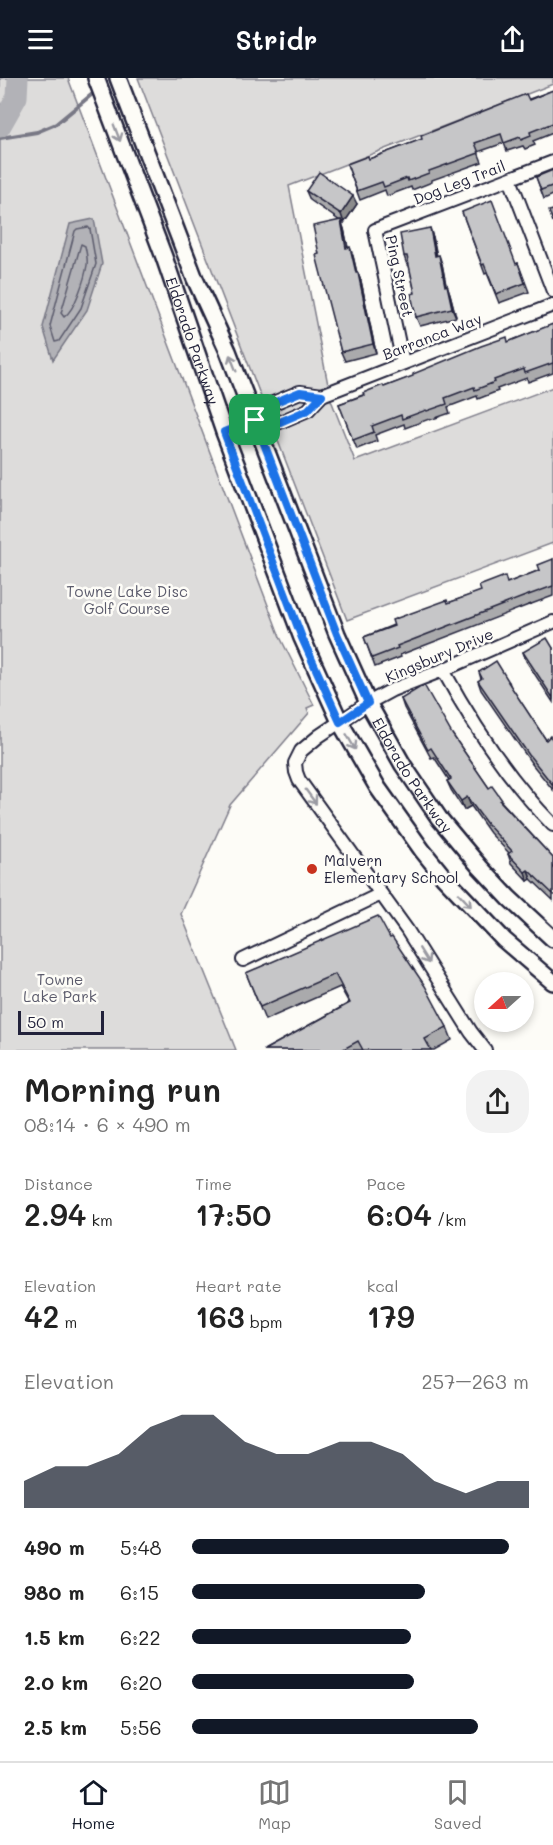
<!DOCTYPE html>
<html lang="en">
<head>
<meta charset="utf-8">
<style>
	body { margin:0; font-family:Mali,sans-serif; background:#f2f2f2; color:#222; height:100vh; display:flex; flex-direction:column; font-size:22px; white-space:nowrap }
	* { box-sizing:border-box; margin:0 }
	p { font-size:20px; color:#767676 }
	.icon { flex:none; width:33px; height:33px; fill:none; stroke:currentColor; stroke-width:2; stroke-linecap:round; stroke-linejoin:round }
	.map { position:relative; height:972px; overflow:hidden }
	.panel { display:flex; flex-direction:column; background:#fff; flex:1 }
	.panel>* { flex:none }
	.needle { width:39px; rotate:249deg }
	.controls { position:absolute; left:474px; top:894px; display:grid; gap:12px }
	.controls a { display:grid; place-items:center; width:60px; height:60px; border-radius:50%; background:#fff; box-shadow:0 3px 9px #0003; font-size:30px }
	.scale { position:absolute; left:18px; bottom:15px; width:86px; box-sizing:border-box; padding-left:6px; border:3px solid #22223b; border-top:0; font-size:16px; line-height:21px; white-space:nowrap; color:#22223b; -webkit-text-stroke:4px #fdfcf7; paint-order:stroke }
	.pin { position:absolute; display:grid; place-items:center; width:51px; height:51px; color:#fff; margin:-26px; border-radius:12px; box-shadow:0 3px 9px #0006 }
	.round { display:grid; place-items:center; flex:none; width:63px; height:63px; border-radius:24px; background:#f2f2f2 }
	.overview { display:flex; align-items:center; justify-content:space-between; height:102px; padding:0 24px }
	h1 { font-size:33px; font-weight:600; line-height:45px }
	.stats { display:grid; grid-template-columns:repeat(3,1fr); gap:9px; height:102px; padding:6px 24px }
	.stats div { display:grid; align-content:center }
	.stats b { font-size:30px; font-weight:600 }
	.stats small { font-size:16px; font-weight:400 }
	.stats p { font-size:16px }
	.chart { height:168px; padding:12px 24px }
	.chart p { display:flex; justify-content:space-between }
	.chart svg { width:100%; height:108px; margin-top:6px; fill:#111827; opacity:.7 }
	ul { padding:0 24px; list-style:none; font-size:20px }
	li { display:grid; grid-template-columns:96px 72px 1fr; align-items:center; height:45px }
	li i { height:15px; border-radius:8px; background:#111827 }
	header { display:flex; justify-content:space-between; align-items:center; height:78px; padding:0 24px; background:#111827; color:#fff; font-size:27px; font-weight:600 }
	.dock { display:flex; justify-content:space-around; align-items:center; height:84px; border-top:2px solid #e0e0e0; background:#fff; font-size:16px; color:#767676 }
	.dock a { display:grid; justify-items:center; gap:3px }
	.dock .selected { color:#111827 }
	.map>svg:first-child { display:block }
</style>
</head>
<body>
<header><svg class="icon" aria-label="menu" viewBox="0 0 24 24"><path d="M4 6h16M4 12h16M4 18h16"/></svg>Stridr<svg class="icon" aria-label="share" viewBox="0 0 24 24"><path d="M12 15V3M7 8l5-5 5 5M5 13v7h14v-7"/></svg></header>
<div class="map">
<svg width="553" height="972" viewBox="0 0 553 972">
	<rect width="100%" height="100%" fill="#fdfcf7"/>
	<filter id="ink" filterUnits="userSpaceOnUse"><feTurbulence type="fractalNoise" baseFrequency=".0167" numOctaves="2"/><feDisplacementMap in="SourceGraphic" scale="12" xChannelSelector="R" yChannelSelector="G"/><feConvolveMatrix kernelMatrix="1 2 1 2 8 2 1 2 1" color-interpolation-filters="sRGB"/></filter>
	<g filter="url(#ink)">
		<g fill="#dddcdb" stroke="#807f8b" stroke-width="1.5">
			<path d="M0,0H68L280,559L314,627L307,630L309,635L230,727L181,836L236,972H0Z"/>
			<path d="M138,0H553V6L289,108L331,322L355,383L553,309V465L347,542Z"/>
		</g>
		<path fill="#b2b2b7" stroke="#787885" stroke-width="1.5" d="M94,141L102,186L87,232L53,282L43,249L70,146Z"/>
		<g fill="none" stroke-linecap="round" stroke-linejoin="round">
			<g stroke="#5c5c6d" stroke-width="1.5">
				<path d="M88,149L90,151L96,186L81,230L59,263L55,264L50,248L75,153L77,151Z"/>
				<path d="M81,166L85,168C86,173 88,181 87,187C85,200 75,232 64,239L61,235Z"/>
			</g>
			<path stroke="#787885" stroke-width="4" d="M0,60L37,54L56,46L96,13"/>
			<path stroke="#b2b2b7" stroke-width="21" d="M0,49L17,19L18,0"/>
			<defs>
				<g id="minor">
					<path d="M510,101L553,213"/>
					<path d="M403,285L375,152L553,84"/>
					<path d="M255,342L273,347L308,332L322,317L553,227"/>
					<path d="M224,354L255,342L266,328L300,314L322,317"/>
					<path d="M443,592C474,649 508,701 553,747"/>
					<path d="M243,882L381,816"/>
					<path d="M485,972L471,954L407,852L299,702L296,694L295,685L301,673L319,658L368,625L392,612L443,592L553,544"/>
				</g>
				<g id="major">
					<path id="s1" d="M96,0L164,179L224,354L302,560L340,644L378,710L422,772L443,798L504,862L553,904"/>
					<path id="s2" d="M118,0L195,201L228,273L337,556L368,625L403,687L439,740L480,789L509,820L553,861"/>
				</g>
			</defs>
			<use href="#minor" stroke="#22223b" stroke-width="16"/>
			<use href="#major" stroke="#22223b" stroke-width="20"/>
			<use href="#minor" stroke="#fdfcf7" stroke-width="12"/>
			<use href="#major" stroke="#fdfcf7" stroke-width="15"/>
		</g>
		<g fill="#aaaaac" stroke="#22223b" stroke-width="1.5">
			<path d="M553,12V55L533,63L535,67L525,71L523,68L507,73L504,65L478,74L482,84L432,102V104L412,112L411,109L387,118L385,112L360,122L347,86L369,81Z"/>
			<path d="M553,92V117L544,121L536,99Z"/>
			<path d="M306,113L357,126L344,145L341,143L344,151L348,170L353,178L357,195L361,203L376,275L345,283L341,274L319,176L340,143L310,122Z"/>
			<path d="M462,134L516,186L518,185L529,214L499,225L487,195L485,196Z"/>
			<path d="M433,159L437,178L442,186L446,208L447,207L450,216L456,239L420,248L416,239L415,215L409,187H407L404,178Z"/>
			<path d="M553,246V295L528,304L527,300L497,311L498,313L478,321L477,318L448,329L450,335L430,342L429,341L405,350L404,346L375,357L377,363L357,371L339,326L384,309L508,264Z"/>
			<path d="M553,481V518L526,528L400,577L401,579L375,589L364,559L448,525L507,505L540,492Z"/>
			<path d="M553,570V624L526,583L523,574Z"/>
			<path d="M479,594L509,604L511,609L546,662H553V712L532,686L481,612L478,603L481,601Z"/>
			<path d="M401,621L452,656L489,710L553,780V822L531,801L528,803L511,785L508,776L509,775L490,755L471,728L464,732L451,712L447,703L449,702L434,679L431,680L404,630Z"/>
			<path d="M390,860L447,949L452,962L434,972H264L349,925L340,909L265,942L246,895Z"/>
		</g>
		<g fill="#8b8b8c" stroke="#22223b" stroke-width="1.5">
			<path d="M353,118L357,126L344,145L341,136Z"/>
			<path d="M341,142L344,151L350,179L346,170Z"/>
			<path d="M430,150L433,159L438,187L435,178Z"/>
			<path d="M350,169L353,178L359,204L356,195Z"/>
			<path d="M439,177L442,186L448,217L445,208Z"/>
			<path d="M358,195L361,203L376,275L373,266Z"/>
			<path d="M447,207L450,216L456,239L452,230Z"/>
			<path d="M467,719L471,728L464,732L461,723Z"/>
			<path d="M528,792L531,801L528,803L525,794Z"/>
		</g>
		<g fill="#c6c6c8" stroke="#22223b" stroke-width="1.5">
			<path d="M553,12V45L530,54L531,58L521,62L520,59L504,65L501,56L475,65L479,75L429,93V95L408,103L407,100L384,109L382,104L357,113L347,86L368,78L369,81L422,61L421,58L526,16L529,22Z"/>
			<path d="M553,92V110L552,108L541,112L536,99Z"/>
			<path d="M319,94L353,118L341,136L306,113Z"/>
			<path d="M492,122L516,186L518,185L525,205L496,216L484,186L482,187L462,134Z"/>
			<path d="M553,132V144L549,133Z"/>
			<path d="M341,142L346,170L350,169L356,195H358L373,266L341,274L316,177L319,176L313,148Z"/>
			<path d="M430,150L435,178L439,177L445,208L447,207L452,230L416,239L411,216L415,215L407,178H404L400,156Z"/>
			<path d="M553,246V285L525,295L524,291L494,302L495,304L475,312L474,309L445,320L447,326L427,333L426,332L402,341L401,337L372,348L374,354L353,362L339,326L364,317L363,315L383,307L384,309L413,298V296L481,268L507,259L508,264Z"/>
			<path d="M553,481V508L523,519L397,568L398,570L372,580L364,559L394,548L392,542L447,522L448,525L481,513L479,508L505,498L507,505L540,492L538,487Z"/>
			<path d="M547,560L553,570V620L523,574Z"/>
			<path d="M496,583L509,604H508L546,662L550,658L553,662V707L529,677L478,603L482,600L479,594Z"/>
			<path d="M424,607L452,656L489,710L492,708L502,722L500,723L553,780V816L528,792L525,794L508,776L512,773L487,746L467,719L461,723L447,703L451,701L431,670L428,672L401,621Z"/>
			<path d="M378,838L390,860L392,859L425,908L447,949L425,961L431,972H363L358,963L342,972H264L350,925L335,896L260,929L246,895Z"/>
		</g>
		<defs><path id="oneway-shaft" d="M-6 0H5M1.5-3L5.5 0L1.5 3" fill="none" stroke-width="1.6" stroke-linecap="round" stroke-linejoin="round" transform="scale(1.5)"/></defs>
		<g stroke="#9a9aa2">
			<use href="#oneway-shaft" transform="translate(117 55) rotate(69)"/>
			<use href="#oneway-shaft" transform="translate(233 285) rotate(-112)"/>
			<use href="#oneway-shaft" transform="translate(351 664) rotate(60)"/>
			<use href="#oneway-shaft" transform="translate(311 719) rotate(54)"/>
			<use href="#oneway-shaft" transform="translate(465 822) rotate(47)"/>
			<use href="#oneway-shaft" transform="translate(424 878) rotate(58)"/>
		</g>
	</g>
	<g fill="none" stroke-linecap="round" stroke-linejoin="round" filter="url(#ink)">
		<defs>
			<path id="route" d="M255,342L337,556L368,625L340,644L302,560L224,354L255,342L266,328L300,314L322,317L308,332L273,347L255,342"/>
		</defs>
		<use href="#route" stroke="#fff" stroke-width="12"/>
		<use href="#route" stroke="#1a73e8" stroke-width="8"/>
	</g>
	<circle fill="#c8321e" stroke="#fdfcf7" stroke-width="2" cx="312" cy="791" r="6"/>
	<g text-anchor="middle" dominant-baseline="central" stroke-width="5" stroke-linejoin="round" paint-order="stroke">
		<g font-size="15" fill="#22223b" stroke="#fdfcf7">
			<text transform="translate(459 104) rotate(-21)">Dog Leg Trail</text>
			<text transform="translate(400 198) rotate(78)">Ping Street</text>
			<text transform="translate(432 258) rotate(-21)">Barranca Way</text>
			<text stroke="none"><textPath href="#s1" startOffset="280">Eldorado Parkway</textPath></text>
			<text transform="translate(439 577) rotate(-23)">Kingsbury Drive</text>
			<text stroke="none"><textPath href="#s2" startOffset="758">Eldorado Parkway</textPath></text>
		</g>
		<g font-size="15" fill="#5a5a6b" stroke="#fdfcf7">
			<text x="127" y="513">Towne Lake Disc<tspan x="127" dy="17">Golf Course</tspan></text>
			<text x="60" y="901">Towne<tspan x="60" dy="17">Lake Park</tspan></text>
		</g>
		<g font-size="15" fill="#22223b" stroke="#fdfcf7" text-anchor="start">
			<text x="324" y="782">Malvern<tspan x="324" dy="17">Elementary School</tspan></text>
		</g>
	</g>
</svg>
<div class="controls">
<a><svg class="needle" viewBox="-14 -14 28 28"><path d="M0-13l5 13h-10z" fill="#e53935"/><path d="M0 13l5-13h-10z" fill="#767676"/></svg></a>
</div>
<div class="scale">50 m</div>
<div class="pin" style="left:255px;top:342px;background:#1e9e55"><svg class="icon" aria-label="arrive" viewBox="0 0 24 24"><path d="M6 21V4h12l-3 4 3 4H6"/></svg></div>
</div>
<section class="panel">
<div class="overview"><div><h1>Morning run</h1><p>08:14 · 6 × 490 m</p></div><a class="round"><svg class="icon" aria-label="share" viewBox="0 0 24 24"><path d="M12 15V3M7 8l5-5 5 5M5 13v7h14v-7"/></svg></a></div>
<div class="stats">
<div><p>Distance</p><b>2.94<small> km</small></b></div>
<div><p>Time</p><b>17:50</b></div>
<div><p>Pace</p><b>6:04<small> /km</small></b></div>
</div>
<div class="stats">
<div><p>Elevation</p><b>42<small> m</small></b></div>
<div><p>Heart rate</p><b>163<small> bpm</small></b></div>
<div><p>kcal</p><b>179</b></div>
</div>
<div class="chart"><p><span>Elevation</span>257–263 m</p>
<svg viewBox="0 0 160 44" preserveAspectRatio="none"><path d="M0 44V33L10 27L20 27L30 22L40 11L50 6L60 6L70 17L80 22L90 22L100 17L110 17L120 22L130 33L140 38L150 33L160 33V44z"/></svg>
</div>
<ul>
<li><b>490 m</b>5:48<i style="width:94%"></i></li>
<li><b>980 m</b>6:15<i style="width:69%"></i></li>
<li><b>1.5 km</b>6:22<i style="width:65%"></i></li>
<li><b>2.0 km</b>6:20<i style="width:66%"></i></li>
<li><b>2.5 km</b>5:56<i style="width:85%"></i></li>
</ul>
</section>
<nav class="dock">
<a class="selected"><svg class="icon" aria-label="home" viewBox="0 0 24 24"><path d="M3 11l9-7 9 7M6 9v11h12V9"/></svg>Home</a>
<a><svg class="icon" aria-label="map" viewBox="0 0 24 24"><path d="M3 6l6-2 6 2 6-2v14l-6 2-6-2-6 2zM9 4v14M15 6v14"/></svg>Map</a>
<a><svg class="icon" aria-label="saved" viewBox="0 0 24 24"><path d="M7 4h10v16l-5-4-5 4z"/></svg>Saved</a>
</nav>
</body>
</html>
